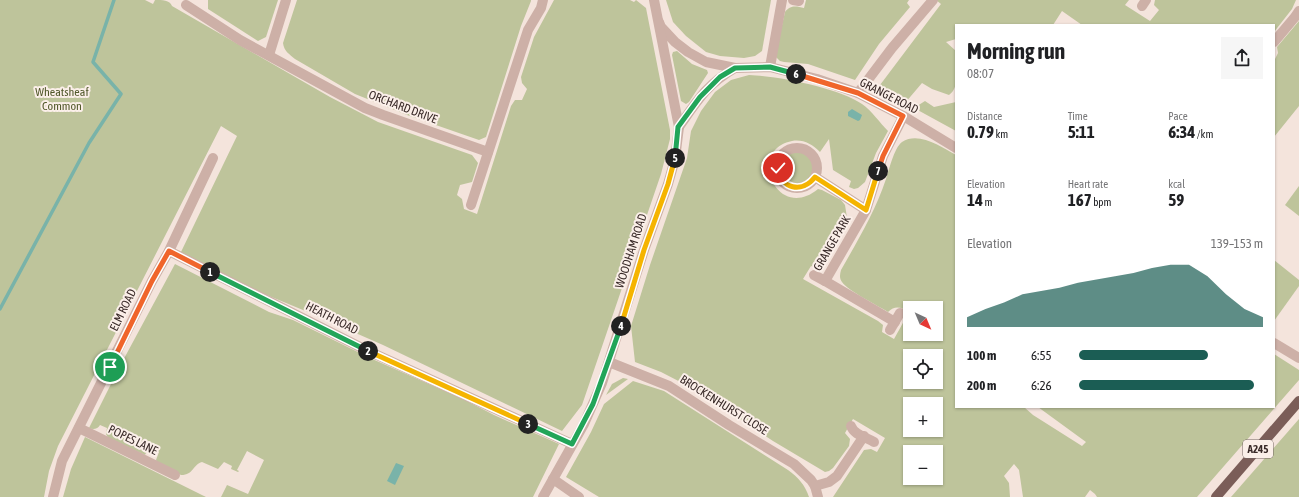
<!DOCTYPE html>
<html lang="en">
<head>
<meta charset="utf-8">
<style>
	body { margin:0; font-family:"Asap Condensed",sans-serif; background:#f6f6f6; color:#202124; height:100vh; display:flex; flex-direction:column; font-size:15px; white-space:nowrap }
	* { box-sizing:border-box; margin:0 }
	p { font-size:13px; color:#757577 }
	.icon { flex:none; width:22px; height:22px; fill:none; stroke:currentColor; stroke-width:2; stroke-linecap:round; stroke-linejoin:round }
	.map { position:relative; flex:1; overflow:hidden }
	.details { position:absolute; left:955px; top:24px; width:320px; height:384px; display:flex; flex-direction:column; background:#fff; border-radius:0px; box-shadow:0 1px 3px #0004 }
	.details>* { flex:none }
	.needle { width:26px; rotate:136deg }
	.buttons { position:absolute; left:903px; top:301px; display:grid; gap:8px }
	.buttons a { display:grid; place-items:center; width:40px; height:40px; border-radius:0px; background:#fff; box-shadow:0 1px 3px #0004; font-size:20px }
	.pin { position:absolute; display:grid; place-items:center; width:34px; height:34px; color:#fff; margin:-17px; border:2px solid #fff; border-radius:50%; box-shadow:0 1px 4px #0007 }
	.km { position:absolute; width:20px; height:20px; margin:-10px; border-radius:50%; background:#222; color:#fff; font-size:11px; line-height:20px; text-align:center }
	.round { display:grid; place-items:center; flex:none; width:42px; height:42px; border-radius:0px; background:#f6f6f6 }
	.summary { display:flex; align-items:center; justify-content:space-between; height:68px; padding:0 12px }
	h1 { font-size:22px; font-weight:700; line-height:30px }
	.metrics { display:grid; grid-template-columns:repeat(3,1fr); gap:6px; height:68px; padding:4px 12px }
	.metrics div { display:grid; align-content:center }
	.metrics b { font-size:17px; font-weight:700 }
	.metrics small { font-size:11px; font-weight:400 }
	.metrics p { font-size:11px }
	.chart { height:112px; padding:8px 12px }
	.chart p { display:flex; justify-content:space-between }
	.chart svg { width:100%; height:72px; margin-top:4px; fill:#1b5d54; opacity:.7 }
	ul { padding:0 12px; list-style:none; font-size:13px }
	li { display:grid; grid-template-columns:64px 48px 1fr; align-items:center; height:30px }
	li i { height:10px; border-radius:5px; background:#1b5d54 }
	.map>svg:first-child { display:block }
</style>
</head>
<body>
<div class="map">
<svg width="1299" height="497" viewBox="0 0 1299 497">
	<rect width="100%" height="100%" fill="#f4e4dc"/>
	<g fill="#bec49b" fill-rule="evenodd">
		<path d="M0,0H145L153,4L155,0C162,0 170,0 172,6L330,97L378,122L472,155L478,163L472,182L460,185L457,195L462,199L464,209L477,214L511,106L515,100H522L527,89L522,83L521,77L534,37L554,0H630L634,2L636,0L646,8L670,130V139L661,174L582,405L562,431L383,345L303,310L233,281L180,254L237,136L221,126L58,446L49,471L44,497H0Z"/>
		<path d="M208,0H278L266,37L258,41L208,9Z"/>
		<path d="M297,0H531V1L521,26L486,137L479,140L407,115L355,94L295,59C289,54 284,51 283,43Z"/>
		<path d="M666,0H771L762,51L755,56L744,58L720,56L706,52L686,36L673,22Z"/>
		<path d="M806,0H909L907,3L910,7L879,44L855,80L808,64L784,62L780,61L775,56L785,12C790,5 796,6 804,8Z"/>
		<path d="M936,0H1129L1125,5L1150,21L1159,10L1154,5L1155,0H1296L1292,9L1274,32V25H1082L1062,11L1053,25H956V39L946,42L956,51C956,64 961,87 949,95L932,89L922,83L905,103L877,89L941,4Z"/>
		<path d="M1299,21V106L1274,137V61L1278,53L1277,47Z"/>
		<path d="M677,51L692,64L707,70L708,73L689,102L686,104L681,101L672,55L673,52Z"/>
		<path d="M749,75C779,76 839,88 862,104C872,111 880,123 888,131L876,153L865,182L858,188L854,189L849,187L851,181L833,170L829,139L820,152C812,144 803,139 792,141C746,150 777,223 818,189L822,190L841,200L845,205L848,224L826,263L824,266L818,269L811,266L803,279L878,321L883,325L882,332L894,339L909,312C901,307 895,305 888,312C877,305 848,291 842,282C839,278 840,274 841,270C858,240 875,212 886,179C889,170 894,148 902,142C919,131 941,147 956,155V407H1024L1033,415L1082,446L1086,442L1038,407H1274V354L1299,370V380L1197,497H1097L1095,494L1090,490L1085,497H1023L1019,470L1014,464L1004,476L1009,483L1010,497H833L864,450L871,449L877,452L885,438L853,419L845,433L850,439L849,446L833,468L829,471L825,472L773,441L692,388L661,372L635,362L631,326L650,265L687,158L691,131L701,111L715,92L731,80ZM910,308H936V334H910ZM910,356H936V382H910ZM910,404H936V430H910ZM910,452H936V478H910Z"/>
		<path d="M925,101L934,107L956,102V131L914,108Z"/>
		<circle cx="798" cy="168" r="16"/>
		<path d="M1299,186V216L1285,205Z"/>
		<path d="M1274,260L1299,280V286L1274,321Z"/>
		<path d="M175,264L269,312L293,320L370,358L463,399L494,415L559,444L533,497H221L227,485L248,494L264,460L247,451L237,470L239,471L238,472L231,469L232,466L224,462L218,469L202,462C193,464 194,475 181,475L157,463L156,460L159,452L149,447L145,455L108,438L106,434L107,428L100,425C98,429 93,430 89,428L120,366Z"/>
		<path d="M623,378L628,379L606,395L612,384Z"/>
		<path d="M633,381L664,391L788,470C798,477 805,485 809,497H599L566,477L591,432L604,404Z"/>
		<path d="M1299,419V497H1231Z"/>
		<path d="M85,437L206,497H63L71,469Z"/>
	</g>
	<g fill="#79b3a9">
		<path d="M852,109L862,115L860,120L858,121L848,116V112Z"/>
		<path d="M396,463L404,466L395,485L387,481Z"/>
	</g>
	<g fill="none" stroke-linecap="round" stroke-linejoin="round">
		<path stroke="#79b3a9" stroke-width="3.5" d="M0,309L89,143L121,94L93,62L114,0"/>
		<g stroke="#cdb0a7" stroke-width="10">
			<path d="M793,0L799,1"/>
			<path d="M186,5L240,40L365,108L383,115L488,152"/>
			<path d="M1142,6L1146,0"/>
			<path d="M659,22L661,27L675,42L688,52L706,62L735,68L770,67L817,79L858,93L905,117L956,148"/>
			<path d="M1274,42L1295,17L1299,11"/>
			<path d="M269,55L286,0"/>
			<path d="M770,67L782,0"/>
			<path d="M858,93L892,48L933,0"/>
			<path d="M679,127C697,101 707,84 735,68"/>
			<circle cx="797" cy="168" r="20"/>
			<path d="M815,177L866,210"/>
			<path d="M471,205L528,30L541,8L543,0"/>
			<path d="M169,251L364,349L572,444"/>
			<path d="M814,275L825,281"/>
			<path d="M895,322L825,281L866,210L883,156L903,117"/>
			<path d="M890,330L900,313"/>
			<path d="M1274,343L1299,358"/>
			<path d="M609,362L669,386L729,425L794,464L811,480L815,486L829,482L837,476L864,436"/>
			<path d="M851,426C854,435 866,437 874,442"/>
			<path d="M79,428L175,475"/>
			<path d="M553,479L579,497"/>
			<path d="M815,486L818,497"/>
			<path d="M53,497L62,461L152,281L169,251L213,158"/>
		</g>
		<path stroke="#cdb0a7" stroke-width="10" d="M543,497L584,424L602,383L644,250L668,184L675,159L679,127L654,0"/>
		<path stroke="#7b5d58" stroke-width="10" d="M1216,497L1299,401"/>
	</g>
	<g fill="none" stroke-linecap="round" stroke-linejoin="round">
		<defs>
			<path id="split-1" d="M110,367L152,281L169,251L210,272"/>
			<path id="split-2" d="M210,272L368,351"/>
			<path id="split-3" d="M368,351L528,424"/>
			<path id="split-4" d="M528,424L572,444L593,404L621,326"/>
			<path id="split-5" d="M621,326L644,250L668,184L675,158"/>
			<path id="split-6" d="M675,158L678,127L700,97L720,77L735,68L770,67L796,74"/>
			<path id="split-7" d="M796,74L858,93L903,116L883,156L878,171"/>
			<path id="split-8" d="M778,168C781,189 802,194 815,177L866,210L878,171"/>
		</defs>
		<use href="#split-1" stroke="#fff" stroke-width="8"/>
		<use href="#split-2" stroke="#fff" stroke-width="8"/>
		<use href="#split-3" stroke="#fff" stroke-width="8"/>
		<use href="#split-4" stroke="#fff" stroke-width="8"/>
		<use href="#split-5" stroke="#fff" stroke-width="8"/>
		<use href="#split-6" stroke="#fff" stroke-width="8"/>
		<use href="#split-7" stroke="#fff" stroke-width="8"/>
		<use href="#split-8" stroke="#fff" stroke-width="8"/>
		<use href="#split-1" stroke="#f0652b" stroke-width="5"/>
		<use href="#split-2" stroke="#22a559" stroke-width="5"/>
		<use href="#split-3" stroke="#f5b400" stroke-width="5"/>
		<use href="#split-4" stroke="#22a559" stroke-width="5"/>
		<use href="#split-5" stroke="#f5b400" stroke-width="5"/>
		<use href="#split-6" stroke="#22a559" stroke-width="5"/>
		<use href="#split-7" stroke="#f0652b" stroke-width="5"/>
		<use href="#split-8" stroke="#f5b400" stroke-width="5"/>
	</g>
	<g text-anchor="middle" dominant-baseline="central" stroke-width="4" stroke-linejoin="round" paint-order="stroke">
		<rect fill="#fbefe9" stroke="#736562" stroke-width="1" x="1243" y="440" width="30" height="18" rx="3"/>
		<g font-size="11" font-weight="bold" fill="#392a28">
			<text x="1258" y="449">A245</text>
		</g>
		<g font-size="12" fill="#51582a" stroke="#fbefe9">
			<text x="62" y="92">Wheatsheaf<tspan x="62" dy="14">Common</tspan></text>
		</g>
		<g font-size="12" fill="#392a28" stroke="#fbefe9">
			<text transform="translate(889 96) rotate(27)">GRANGE ROAD</text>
			<text transform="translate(403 107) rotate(21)">ORCHARD DRIVE</text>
			<text transform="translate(832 243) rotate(-60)">GRANGE PARK</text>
			<text transform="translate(631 251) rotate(-72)">WOODHAM ROAD</text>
			<text transform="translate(123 310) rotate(-64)">ELM ROAD</text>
			<text transform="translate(332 318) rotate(27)">HEATH ROAD</text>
			<text transform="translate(724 405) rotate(32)">BROCKENHURST CLOSE</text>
			<text transform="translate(133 440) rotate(26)">POPES LANE</text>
		</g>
	</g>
</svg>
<div class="buttons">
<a><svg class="needle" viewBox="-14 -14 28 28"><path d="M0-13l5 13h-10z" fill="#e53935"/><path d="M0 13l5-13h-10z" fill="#757577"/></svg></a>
<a><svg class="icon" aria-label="locate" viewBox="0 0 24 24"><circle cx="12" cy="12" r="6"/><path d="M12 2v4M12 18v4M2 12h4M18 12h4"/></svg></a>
<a>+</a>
<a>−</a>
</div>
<div class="pin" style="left:110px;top:367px;background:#1e9e55"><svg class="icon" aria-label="arrive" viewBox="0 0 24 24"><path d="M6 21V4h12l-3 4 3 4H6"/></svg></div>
<div class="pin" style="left:778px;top:168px;background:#d93025"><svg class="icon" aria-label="check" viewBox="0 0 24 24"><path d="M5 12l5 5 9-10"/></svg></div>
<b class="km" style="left:210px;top:272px">1</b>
<b class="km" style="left:368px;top:351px">2</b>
<b class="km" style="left:528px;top:424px">3</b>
<b class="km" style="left:621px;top:326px">4</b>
<b class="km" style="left:675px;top:158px">5</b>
<b class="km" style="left:796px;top:74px">6</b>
<b class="km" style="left:878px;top:171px">7</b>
<section class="details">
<div class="summary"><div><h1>Morning run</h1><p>08:07</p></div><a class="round"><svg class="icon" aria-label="share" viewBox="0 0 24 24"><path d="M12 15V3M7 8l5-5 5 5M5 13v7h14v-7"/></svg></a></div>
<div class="metrics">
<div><p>Distance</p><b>0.79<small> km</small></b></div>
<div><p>Time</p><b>5:11</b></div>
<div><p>Pace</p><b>6:34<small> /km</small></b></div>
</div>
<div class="metrics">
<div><p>Elevation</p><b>14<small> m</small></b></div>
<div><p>Heart rate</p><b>167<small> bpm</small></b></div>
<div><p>kcal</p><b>59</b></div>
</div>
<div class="chart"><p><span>Elevation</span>139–153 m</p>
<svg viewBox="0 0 160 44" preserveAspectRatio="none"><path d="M0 44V38L10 33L20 29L30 24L40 22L50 20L60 17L70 15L80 13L90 11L100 8L110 6L120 6L130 13L140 24L150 33L160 38V44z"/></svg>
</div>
<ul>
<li><b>100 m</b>6:55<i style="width:70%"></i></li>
<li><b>200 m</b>6:26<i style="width:95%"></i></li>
</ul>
</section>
</div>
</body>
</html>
